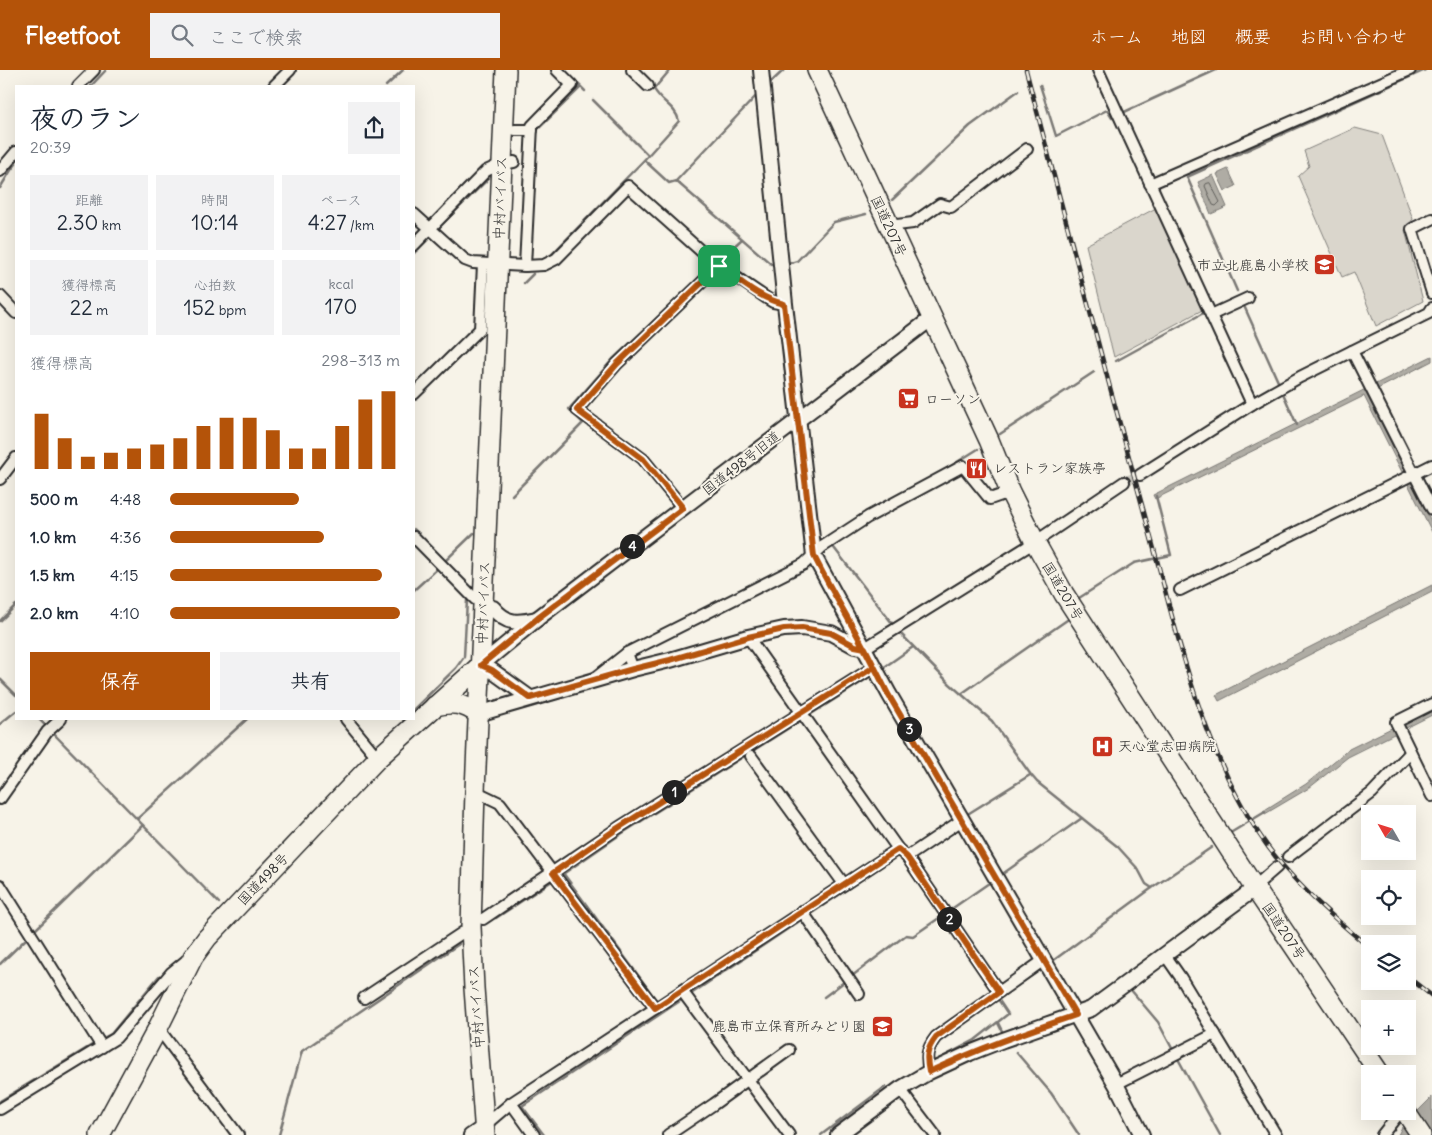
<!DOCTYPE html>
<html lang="ja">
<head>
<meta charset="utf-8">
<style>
	body { margin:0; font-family:Delius,"Klee One",sans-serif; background:#f2f2f3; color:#1f2937; height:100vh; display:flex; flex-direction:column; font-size:19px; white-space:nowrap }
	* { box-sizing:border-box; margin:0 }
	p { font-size:16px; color:#747a83 }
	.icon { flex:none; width:28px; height:28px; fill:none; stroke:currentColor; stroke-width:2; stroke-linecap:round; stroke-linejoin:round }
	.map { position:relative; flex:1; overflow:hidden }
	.drawer { position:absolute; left:15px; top:15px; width:400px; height:635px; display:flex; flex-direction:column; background:#fff; border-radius:0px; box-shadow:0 5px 20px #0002 }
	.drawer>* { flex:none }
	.needle { width:32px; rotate:309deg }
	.controls { position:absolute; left:1361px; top:735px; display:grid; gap:10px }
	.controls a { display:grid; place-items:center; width:55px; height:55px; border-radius:0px; background:#fff; box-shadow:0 5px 20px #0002; font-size:25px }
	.pin { position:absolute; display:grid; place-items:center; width:42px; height:42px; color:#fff; margin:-21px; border-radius:10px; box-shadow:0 2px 8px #0006 }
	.km { position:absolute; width:25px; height:25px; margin:-12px; border-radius:50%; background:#222; color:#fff; font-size:14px; line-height:25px; text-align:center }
	.round { display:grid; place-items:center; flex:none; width:52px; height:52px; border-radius:0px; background:#f2f2f3 }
	.head { display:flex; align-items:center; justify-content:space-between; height:85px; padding:0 15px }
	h1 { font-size:28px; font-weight:600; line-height:38px }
	.stats { display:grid; grid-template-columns:repeat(3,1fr); gap:8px; height:85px; padding:5px 15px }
	.stats div { display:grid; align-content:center; border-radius:0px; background:#f2f2f3; text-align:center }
	.stats b { font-size:21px; font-weight:600 }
	.stats small { font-size:14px; font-weight:400 }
	.stats p { font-size:14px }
	.chart { height:140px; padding:10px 15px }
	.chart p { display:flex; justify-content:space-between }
	.chart svg { width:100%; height:90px; margin-top:5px; stroke:#b45309; stroke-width:6 }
	.button { display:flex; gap:10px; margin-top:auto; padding:10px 15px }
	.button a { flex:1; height:58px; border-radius:0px; background:#b45309; color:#fff; font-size:20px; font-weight:600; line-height:58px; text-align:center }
	.button a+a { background:#f2f2f3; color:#1f2937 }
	ul { padding:0 15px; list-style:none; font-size:16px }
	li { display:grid; grid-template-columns:80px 60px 1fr; align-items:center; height:38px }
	li i { height:12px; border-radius:6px; background:#b45309 }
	header { display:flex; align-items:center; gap:30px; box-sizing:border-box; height:70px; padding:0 25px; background:#b45309; color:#fff }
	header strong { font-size:24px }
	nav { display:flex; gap:28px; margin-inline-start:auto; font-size:18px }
	.search { width:350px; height:45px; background:#f2f2f3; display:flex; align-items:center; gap:12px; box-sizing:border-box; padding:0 18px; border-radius:0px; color:#747a83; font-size:19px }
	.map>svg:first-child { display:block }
</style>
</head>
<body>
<header>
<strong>Fleetfoot</strong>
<div class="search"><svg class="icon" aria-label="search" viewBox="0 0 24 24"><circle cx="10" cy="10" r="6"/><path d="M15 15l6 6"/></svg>ここで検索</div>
<nav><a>ホーム</a><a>地図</a><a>概要</a><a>お問い合わせ</a></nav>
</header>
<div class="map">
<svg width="1432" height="1065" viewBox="0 0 1432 1065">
	<rect width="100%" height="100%" fill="#f7f3e8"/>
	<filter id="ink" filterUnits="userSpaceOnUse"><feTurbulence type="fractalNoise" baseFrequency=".02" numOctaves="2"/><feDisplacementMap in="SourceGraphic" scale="10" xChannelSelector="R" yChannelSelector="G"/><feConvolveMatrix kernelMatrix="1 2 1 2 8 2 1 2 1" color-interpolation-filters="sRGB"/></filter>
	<g filter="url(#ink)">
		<g fill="#dad6cc" stroke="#82807c">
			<path d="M1355,58L1382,65L1413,149L1405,160L1423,231L1376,256L1354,202L1342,207L1298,106L1309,96L1304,81Z"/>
			<path d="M1156,138L1204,239L1114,287L1086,175Z"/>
		</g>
		<g fill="#afaca4" stroke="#7a7874">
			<path d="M1228,99L1236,116L1225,121L1217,104Z"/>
			<path d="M1213,105L1227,137L1211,144L1198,112Z"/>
			<path d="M1432,286V291L1368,324L1432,453V462L1364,326L1155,429L1153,425Z"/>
			<path d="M1432,515V522L1219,631L1216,625Z"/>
			<path d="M1432,638V645L1348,687L1309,718L1265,744L1263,741L1306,714L1349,679Z"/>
			<path d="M1432,1027V1065H1398L1402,1057Z"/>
		</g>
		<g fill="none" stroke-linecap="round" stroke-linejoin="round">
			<path stroke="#605f5b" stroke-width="1" d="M1210,113L1220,132L1216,136L1213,135L1205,116L1206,114Z"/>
			<g stroke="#7a7874" stroke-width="2.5">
				<path d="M574,10L585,21"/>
				<path d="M770,13L784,0"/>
				<path d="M1040,15L1056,66L1107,40L1112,48L1115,47"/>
				<path d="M91,16L106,0"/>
				<path d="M386,16L403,0"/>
				<path d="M593,30L648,85"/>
				<path d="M1120,44L1216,0"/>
				<path d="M537,60L581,17"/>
				<path d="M644,90L669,113L676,111L757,25"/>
				<path d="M676,111L771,194"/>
				<path d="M0,118L11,100L16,94"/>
				<path d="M892,130L970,56L1018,21"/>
				<path d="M439,157L486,111"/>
				<path d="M414,183L430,167"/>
				<path d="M550,186L644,90L679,51C676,37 661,32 654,19L670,0"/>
				<path d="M718,191L742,169"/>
				<path d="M791,193L797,191L834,152L866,144"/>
				<path d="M524,213L533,204"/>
				<path d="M1237,221L1187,107L1425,0"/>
				<path d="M1245,238L1280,316"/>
				<path d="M1116,291L1207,241"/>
				<path d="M1282,321L1297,355"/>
				<path d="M1000,364L1094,302"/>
				<path d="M946,399L978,379"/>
				<path d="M512,425L583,353L569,339L613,289L687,220"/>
				<path d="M865,443L902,423"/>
				<path d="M414,459L468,515"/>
				<path d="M831,474L895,557"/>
				<path d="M445,491L474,463"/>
				<path d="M414,520L436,500"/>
				<path d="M1079,528L1134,493L1171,485L1156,426"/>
				<path d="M0,551L16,535"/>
				<path d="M898,561L950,614L992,651L1031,705L1037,712L1118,777L1138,799L1146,814L1152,818"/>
				<path d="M883,598L913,577"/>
				<path d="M0,609L16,625"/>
				<path d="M961,624L1067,550"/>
				<path d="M414,639L456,598L464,587L467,530"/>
				<path d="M808,646L870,607"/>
				<path d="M39,649L48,658"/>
				<path d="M403,651L405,649"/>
				<path d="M0,654L16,641"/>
				<path d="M52,662L219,833"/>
				<path d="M966,745L1030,705"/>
				<path d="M137,749L247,649"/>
				<path d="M1232,762L1265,742"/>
				<path d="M563,803L657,931"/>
				<path d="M1001,805L1082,748"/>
				<path d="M560,806L621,764L803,649"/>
				<path d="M950,840L989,813"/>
				<path d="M809,845L882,796"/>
				<path d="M496,848L555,809"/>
				<path d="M35,860L143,755"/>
				<path d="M1054,890L1152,818L1212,777"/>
				<path d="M0,894L26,869"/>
				<path d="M852,906L906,865L913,866L942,846"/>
				<path d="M1131,920L1158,952L1174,982"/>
				<path d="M688,926L804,848"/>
				<path d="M824,927L844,912"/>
				<path d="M998,953L1002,961"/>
				<path d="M103,968L111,964L159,906"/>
				<path d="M1016,982L1051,1023L1079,1065"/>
				<path d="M1177,987L1220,1065"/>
				<path d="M935,991L975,970L1008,944L998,929L1040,900"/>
				<path d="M0,1031L92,975"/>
				<path d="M279,1065L302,981L459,874"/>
				<path d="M544,1065L522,1036L683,929"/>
				<path d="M821,1065L885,1017"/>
			</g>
			<path stroke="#cecbc2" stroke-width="10" stroke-dasharray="10 5" stroke-linecap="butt" d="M1124,412L1140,405"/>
			<defs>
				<g id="street">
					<path d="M632,0L648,16"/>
					<path d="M1098,0L1252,334"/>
					<path d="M78,16L94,0"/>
					<path d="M274,16L290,0"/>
					<path d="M515,60H532"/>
					<path d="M0,101L16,82"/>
					<path d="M1150,114L1410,0"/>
					<path d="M414,144L465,190L473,193L525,196L544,195L556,189L628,116L711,190L765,227L773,232L785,234"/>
					<path d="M1432,149L1412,159L1432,223"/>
					<path d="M889,156L913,153L940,134L951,137L1027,79"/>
					<path d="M414,175L486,101L501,94L514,92"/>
					<path d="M525,196L532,56L572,15L557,0"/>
					<path d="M0,226L16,243"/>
					<path d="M1211,245L1248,228"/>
					<path d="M1352,281L1429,243L1432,238"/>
					<path d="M414,324L480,259L483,194"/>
					<path d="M1140,405L1252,334L1300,307L1352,281L1432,439"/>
					<path d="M0,409L16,388"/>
					<path d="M683,438L643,389L577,340L617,294L719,196"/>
					<path d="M414,467L475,529L485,531"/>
					<path d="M1180,520L1432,395"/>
					<path d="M748,567L898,779L907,787L962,750"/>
					<path d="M865,578L1035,472L1124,412"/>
					<path d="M633,599L627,583L804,494L822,477L868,447L963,396L990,429L1010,422"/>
					<path d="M594,609L627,583"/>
					<path d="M1432,634L1396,652L1432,726"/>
					<path d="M346,649L378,688"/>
					<path d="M751,686L844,814"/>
					<path d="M475,721L500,733L655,938"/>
					<path d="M0,729L47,662L61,649"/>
					<path d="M907,787L999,922"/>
					<path d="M1288,787L1372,723L1410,683"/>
					<path d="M0,815L102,977"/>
					<path d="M1254,817L1277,797"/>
					<path d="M802,841L859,924"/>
					<path d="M483,849L618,758L874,597"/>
					<path d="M1165,885L1181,908L1276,1065"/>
					<path d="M682,921L789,1065"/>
					<path d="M364,928L471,857"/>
					<path d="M158,958L238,1065"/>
					<path d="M929,1002C926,987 926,980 936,967L1044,890"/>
					<path d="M1117,1016L1122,1011L1215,964"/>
					<path d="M900,1019L935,1065"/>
					<path d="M511,1033L534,1065"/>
					<path d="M0,1039L116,968L171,903L187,890"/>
					<path d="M469,1065L491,1050L511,1033L898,779"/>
					<path d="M668,1065L714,1034L789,980"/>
					<path d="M1382,1065L1401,1041"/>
				</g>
				<g id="secondary">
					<path d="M761,0L785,234L814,486L889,624L1117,1016L1142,1065"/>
					<path d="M493,538C507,555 518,553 537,549"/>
					<path d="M481,595L538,548L932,248"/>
					<path d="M481,595L491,600L530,628"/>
					<path d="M478,644L633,599L670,590L748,567L784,559L802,558L831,563L855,576L865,578"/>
					<path d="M838,1065L900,1019L929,1002L970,983L1003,970L1091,939L1246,825L1254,817"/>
				</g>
				<g id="highway">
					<path d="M817,0L989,370L1010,422L1035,472L1064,524L1254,817L1380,1004"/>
					<path d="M435,636C452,632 464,633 478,644"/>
					<path d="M1405,1041L1421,1065"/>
					<path d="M100,1065L158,958L193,887L207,868L378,688L481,595"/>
					<path d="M485,1065L474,918L471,857L475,721L506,0"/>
				</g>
			</defs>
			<use href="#street" stroke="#2b2b2b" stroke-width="14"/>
			<use href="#secondary" stroke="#2b2b2b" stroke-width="18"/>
			<use href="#highway" stroke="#2b2b2b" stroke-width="22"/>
			<use href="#street" stroke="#f7f3e8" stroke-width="10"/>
			<use href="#secondary" stroke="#f7f3e8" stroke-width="14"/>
			<use href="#highway" stroke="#f7f3e8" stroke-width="19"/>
			<defs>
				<g id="rail">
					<path d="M1026,0C1066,152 1106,305 1148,457C1177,561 1199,672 1259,764C1288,808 1330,845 1370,878"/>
					<path d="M1408,907L1432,926"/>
				</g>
			</defs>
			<use href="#rail" stroke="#2b2b2b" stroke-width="4.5"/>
			<use href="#rail" stroke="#f7f3e8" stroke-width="2.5" stroke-dasharray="8" stroke-linecap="butt"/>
		</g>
	</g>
	<g fill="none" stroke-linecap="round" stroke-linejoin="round" filter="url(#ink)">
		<defs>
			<path id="route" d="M719,196C739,210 760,229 784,234L814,486C833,524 855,559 874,597L618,758L553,803L655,938L898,779L907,787L999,922L936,967C926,980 926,987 929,1002C977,979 1026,962 1076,945L888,624L865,578L855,576L831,563L802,558L784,559L748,567L670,590L633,599L530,628L492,600L481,595L538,548L683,438L643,389L577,340L617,294L719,196"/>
		</defs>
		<use href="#route" stroke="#fff" stroke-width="10"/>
		<use href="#route" stroke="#b45309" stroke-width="6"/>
	</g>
	<defs>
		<symbol id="school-square" viewBox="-11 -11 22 22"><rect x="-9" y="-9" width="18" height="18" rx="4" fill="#c8321e" stroke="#f7f3e8"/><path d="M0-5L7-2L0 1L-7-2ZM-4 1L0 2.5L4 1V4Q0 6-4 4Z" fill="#fff"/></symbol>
		<symbol id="supermarket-square" viewBox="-11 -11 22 22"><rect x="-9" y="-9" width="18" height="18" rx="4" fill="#c8321e" stroke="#f7f3e8"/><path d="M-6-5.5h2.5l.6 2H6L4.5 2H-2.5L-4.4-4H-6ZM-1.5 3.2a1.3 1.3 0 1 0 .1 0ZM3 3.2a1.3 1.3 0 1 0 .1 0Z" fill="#fff"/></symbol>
		<symbol id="restaurant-square" viewBox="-11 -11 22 22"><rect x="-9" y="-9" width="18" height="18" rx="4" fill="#c8321e" stroke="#f7f3e8"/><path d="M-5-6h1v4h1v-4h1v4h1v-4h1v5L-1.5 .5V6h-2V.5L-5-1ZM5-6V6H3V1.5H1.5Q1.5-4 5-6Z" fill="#fff"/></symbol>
		<symbol id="hospital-square" viewBox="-11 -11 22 22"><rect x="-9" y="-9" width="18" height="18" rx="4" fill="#c8321e" stroke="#f7f3e8"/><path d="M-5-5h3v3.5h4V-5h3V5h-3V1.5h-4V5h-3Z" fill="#fff"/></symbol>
	</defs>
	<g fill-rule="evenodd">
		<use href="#school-square" x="1312" y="182" width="25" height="25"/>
		<use href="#supermarket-square" x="896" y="316" width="25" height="25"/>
		<use href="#restaurant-square" x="964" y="386" width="25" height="25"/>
		<use href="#hospital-square" x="1090" y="664" width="25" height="25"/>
		<use href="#school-square" x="870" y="944" width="25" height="25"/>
	</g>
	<g text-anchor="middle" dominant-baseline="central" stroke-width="4" stroke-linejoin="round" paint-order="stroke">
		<g font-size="14" fill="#2b2b2b" stroke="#f7f3e8">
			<text transform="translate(500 128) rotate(-88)">中村バイパス</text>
			<text transform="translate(889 156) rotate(65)">国道207号</text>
			<text transform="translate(741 393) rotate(-38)">国道498号旧道</text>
			<text transform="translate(1063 521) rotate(59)">国道207号</text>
			<text transform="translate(483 533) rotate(-88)">中村バイパス</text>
			<text transform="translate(263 809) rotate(-46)">国道498号</text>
			<text transform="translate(1284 861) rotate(56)">国道207号</text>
			<text transform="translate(476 937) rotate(-94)">中村バイパス</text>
		</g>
		<g font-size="14" fill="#2b2b2b" stroke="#f7f3e8" text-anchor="start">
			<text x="1309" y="195" text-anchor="end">市立北鹿島小学校</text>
			<text x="925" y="329">ローソン</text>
			<text x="993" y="398">レストラン家族亭</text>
			<text x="1118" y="676">天心堂志田病院</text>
			<text x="866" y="956" text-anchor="end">鹿島市立保育所みどり園</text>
		</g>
	</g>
</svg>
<div class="controls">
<a><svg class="needle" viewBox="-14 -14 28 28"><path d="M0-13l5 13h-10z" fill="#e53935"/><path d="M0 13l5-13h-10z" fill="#747a83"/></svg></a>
<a><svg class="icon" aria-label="locate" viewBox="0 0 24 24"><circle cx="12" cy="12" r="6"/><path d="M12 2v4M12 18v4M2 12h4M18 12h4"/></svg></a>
<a><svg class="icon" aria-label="layers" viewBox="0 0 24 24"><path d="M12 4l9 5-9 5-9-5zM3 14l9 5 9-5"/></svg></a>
<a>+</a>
<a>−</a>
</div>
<div class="pin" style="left:719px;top:196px;background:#1e9e55"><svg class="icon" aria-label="arrive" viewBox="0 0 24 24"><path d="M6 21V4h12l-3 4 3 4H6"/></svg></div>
<b class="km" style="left:674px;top:722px">1</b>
<b class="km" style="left:949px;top:849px">2</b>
<b class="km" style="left:909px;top:659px">3</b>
<b class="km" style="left:632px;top:476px">4</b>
<section class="drawer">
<div class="head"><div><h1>夜のラン</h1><p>20:39</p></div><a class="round"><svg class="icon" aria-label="share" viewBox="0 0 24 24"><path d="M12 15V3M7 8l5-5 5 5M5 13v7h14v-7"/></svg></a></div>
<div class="stats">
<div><p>距離</p><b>2.30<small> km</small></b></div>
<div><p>時間</p><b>10:14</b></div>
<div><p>ペース</p><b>4:27<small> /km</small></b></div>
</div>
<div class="stats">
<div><p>獲得標高</p><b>22<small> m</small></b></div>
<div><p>心拍数</p><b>152<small> bpm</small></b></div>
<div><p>kcal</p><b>170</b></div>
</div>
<div class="chart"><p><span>獲得標高</span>298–313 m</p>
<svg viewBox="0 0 160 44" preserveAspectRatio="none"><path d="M5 44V17M15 44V29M25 44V38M35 44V36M45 44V34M55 44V32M65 44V29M75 44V23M85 44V19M95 44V19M105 44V25M115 44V34M125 44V34M135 44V23M145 44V10M155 44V6"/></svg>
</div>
<ul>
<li><b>500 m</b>4:48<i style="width:56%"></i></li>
<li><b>1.0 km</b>4:36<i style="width:67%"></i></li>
<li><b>1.5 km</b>4:15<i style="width:92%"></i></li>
<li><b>2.0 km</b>4:10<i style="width:100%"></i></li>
</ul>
<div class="button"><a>保存</a><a>共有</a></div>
</section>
</div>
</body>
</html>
